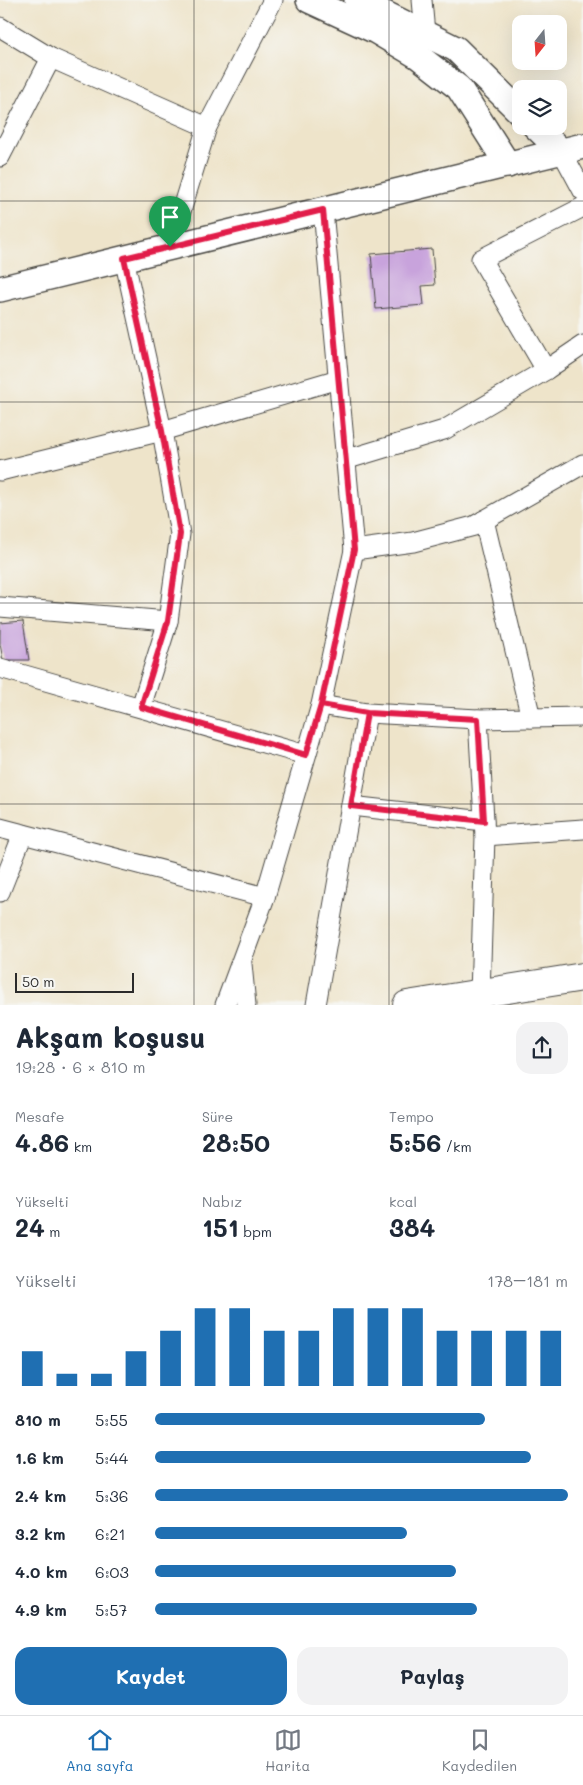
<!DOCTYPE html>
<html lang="tr">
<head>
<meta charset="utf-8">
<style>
	body { margin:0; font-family:Mali,sans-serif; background:#f2f2f3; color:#1f2937; height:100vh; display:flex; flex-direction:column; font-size:19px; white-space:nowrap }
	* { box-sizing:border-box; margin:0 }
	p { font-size:16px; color:#747a83 }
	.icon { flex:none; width:28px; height:28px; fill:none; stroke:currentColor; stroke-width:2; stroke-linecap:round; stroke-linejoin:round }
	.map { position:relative; height:1005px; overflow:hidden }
	.sheet { display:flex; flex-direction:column; background:#fff; flex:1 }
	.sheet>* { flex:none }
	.needle { width:32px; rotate:197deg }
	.controls { position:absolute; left:512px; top:15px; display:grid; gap:10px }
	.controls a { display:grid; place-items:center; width:55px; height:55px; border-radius:10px; background:#fff; box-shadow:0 5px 20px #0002; font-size:25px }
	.scale { position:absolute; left:15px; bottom:12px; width:119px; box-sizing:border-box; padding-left:5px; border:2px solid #2b2b2b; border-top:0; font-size:14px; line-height:18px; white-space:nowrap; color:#2b2b2b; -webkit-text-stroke:4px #f6f6f2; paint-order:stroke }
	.pin { position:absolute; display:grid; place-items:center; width:42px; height:42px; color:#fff; margin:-51px -21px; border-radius:50% 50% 50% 0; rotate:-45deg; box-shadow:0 0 5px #0007 }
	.pin .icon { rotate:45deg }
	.round { display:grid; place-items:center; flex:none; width:52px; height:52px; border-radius:15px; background:#f2f2f3 }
	.headline { display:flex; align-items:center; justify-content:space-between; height:85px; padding:0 15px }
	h1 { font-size:28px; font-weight:800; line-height:38px }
	.metrics { display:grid; grid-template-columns:repeat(3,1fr); gap:8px; height:85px; padding:5px 15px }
	.metrics div { display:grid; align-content:center }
	.metrics b { font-size:25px; font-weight:800 }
	.metrics small { font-size:14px; font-weight:400 }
	.metrics p { font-size:14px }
	.chart { height:140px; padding:10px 15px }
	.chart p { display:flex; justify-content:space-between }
	.chart svg { width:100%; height:90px; margin-top:5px; stroke:#1f6fb2; stroke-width:6 }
	.primary-button { display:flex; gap:10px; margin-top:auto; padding:10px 15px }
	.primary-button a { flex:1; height:58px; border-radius:15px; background:#1f6fb2; color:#fff; font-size:20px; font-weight:800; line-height:58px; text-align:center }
	.primary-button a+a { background:#f2f2f3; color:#1f2937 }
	ul { padding:0 15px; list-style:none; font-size:16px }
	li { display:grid; grid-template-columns:80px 60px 1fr; align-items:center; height:38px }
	li i { height:12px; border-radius:6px; background:#1f6fb2 }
	.menu { display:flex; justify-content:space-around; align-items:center; height:70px; border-top:1px solid #e0e1e3; background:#fff; font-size:14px; color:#747a83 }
	.menu a { display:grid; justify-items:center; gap:2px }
	.menu .current { color:#1f6fb2 }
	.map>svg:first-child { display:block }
</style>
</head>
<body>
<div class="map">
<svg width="583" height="1005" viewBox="0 0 583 1005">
	<rect width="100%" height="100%" fill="#f6f6f2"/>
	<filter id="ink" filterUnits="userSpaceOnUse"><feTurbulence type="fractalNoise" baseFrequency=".02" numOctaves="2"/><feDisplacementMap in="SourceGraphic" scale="10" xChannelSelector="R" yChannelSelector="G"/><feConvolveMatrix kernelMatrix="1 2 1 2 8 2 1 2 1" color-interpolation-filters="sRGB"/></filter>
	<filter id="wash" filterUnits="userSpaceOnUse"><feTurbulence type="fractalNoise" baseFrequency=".0096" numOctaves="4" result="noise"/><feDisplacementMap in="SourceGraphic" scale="20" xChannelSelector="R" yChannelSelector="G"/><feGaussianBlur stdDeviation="1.12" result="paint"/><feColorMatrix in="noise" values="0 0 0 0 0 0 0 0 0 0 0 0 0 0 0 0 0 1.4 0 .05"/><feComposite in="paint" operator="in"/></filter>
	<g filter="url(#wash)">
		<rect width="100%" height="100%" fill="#eee4ca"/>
		<g id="blocks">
			<g fill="#c8a3dc">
				<path d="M432,249L435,285L422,286L424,305L376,309L371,254Z"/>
				<path d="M23,621L29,660H3L0,644V623Z"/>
			</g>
		</g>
	</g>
	<g filter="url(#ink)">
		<use href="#blocks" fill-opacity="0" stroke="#484743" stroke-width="1"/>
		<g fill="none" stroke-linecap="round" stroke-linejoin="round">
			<defs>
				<g id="minor">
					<path d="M0,27L51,58L207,127"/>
					<path d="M422,43L425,33L422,0"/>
					<path d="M562,152L583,191"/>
					<path d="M0,157L51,58"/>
					<path d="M170,247L207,127L273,0"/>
					<path d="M124,258L162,431L180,534L168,621L141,707"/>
					<path d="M546,370L481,259L583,207"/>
					<path d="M345,460L444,430L546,370L583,345"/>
					<path d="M0,471L162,431L338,379"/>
					<path d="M484,520L531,718"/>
					<path d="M354,550L413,542L474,526L583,464"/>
					<path d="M0,607L168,621"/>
					<path d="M0,668L306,755"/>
					<path d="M321,705L367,713L478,719L583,717"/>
					<path d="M478,719L485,836L480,994"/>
					<path d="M351,806L484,821"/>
					<path d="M0,828L265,897"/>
					<path d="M485,836L583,829"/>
					<path d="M0,892L23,834"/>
					<path d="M242,964L246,1005"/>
					<path d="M225,1005L265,897L321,705L354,550L323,210"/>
					<path d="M316,1005L367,713"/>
				</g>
				<g id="major">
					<path d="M309,0L376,31L418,56L459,88L508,165"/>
					<path d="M357,0L456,49L521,113"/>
					<path d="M535,126L562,152"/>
					<path d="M0,289L583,146"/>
				</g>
				<path id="highway" d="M407,1005L583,977"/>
			</defs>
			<use href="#minor" stroke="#484743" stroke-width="21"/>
			<use href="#major" stroke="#484743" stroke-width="28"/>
			<use href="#highway" stroke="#484743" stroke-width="30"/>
			<use href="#minor" stroke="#fff" stroke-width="19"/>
			<use href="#major" stroke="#fff" stroke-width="25"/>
			<use href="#highway" stroke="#fff" stroke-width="28"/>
		</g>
	</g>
	<g fill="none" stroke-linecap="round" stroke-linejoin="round" filter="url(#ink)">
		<defs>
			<path id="route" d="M170,247L124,258L162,431L180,534L168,621L141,707L306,755L321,705L367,713L478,719L484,821L351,806L367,713L321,705L354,550L323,210L170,247"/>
		</defs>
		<use href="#route" stroke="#fff" stroke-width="10"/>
		<use href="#route" stroke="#e11d48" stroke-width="6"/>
	</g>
	<path fill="none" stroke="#2b2b2b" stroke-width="1" stroke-opacity="0.55" d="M194,0V1005M389,0V1005M0,201H583M0,402H583M0,603H583M0,804H583"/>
</svg>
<div class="controls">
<a><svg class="needle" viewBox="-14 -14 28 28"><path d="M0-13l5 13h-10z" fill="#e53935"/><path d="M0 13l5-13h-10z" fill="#747a83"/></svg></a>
<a><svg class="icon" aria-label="layers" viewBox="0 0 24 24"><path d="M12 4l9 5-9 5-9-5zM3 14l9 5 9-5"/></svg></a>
</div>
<div class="scale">50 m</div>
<div class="pin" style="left:170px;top:247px;background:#1e9e55"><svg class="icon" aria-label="arrive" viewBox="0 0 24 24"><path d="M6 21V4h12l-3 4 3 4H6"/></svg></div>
</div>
<section class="sheet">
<div class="headline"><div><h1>Akşam koşusu</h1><p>19:28 · 6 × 810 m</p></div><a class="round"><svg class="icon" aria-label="share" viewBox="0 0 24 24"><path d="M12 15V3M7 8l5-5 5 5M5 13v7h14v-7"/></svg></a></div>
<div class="metrics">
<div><p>Mesafe</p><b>4.86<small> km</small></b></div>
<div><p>Süre</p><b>28:50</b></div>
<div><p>Tempo</p><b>5:56<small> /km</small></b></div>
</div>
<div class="metrics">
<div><p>Yükselti</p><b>24<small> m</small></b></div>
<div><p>Nabız</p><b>151<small> bpm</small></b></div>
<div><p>kcal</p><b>384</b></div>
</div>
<div class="chart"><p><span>Yükselti</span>178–181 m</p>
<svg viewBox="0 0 160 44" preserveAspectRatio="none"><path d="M5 44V27M15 44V38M25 44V38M35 44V27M45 44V17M55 44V6M65 44V6M75 44V17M85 44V17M95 44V6M105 44V6M115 44V6M125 44V17M135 44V17M145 44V17M155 44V17"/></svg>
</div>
<ul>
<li><b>810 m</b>5:55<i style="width:80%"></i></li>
<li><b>1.6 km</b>5:44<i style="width:91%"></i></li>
<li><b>2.4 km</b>5:36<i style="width:100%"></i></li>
<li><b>3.2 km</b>6:21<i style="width:61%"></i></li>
<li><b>4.0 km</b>6:03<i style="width:73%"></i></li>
<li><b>4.9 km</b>5:57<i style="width:78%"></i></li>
</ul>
<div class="primary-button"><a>Kaydet</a><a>Paylaş</a></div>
</section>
<nav class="menu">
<a class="current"><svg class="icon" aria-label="home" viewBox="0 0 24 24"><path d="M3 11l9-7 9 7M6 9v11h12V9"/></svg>Ana sayfa</a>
<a><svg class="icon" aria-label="map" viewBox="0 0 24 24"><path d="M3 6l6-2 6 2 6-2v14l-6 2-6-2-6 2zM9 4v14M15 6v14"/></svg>Harita</a>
<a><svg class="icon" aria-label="saved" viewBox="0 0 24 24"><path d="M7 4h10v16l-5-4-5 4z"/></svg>Kaydedilen</a>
</nav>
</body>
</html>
